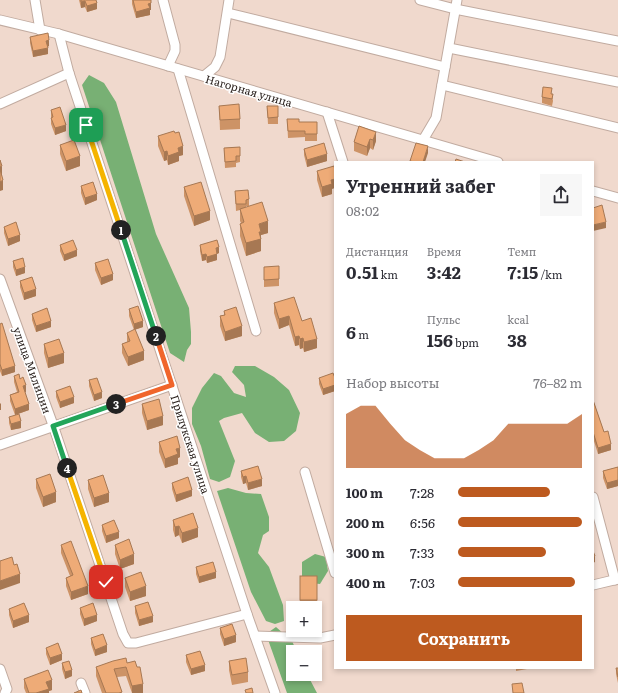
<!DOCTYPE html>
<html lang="ru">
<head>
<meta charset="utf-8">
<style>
	body { margin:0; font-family:Literata,serif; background:#f7f7f7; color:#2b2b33; height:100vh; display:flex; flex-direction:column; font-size:15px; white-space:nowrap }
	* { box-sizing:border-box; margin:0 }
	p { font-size:13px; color:#7c7c81 }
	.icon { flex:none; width:22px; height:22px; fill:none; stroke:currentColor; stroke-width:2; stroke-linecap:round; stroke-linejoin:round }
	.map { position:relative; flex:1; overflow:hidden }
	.side { position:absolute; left:334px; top:161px; width:260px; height:508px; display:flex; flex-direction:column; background:#fff; border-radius:0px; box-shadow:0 2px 6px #0003 }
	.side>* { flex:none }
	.controls { position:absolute; left:286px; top:601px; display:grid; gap:8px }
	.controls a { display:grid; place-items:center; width:36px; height:36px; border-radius:0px; background:#fff; box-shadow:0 2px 6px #0003; font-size:20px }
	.pin { position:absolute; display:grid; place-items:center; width:34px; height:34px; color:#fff; margin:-17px; border-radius:8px; box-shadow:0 2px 6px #0006 }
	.km { position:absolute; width:20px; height:20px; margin:-10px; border-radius:50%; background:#222; color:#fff; font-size:11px; line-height:20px; text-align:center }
	.round { display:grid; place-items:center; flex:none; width:42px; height:42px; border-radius:0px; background:#f7f7f7 }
	.overview { display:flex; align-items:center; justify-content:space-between; height:68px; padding:0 12px }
	h1 { font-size:18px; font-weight:700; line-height:30px }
	.figures { display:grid; grid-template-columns:repeat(3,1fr); gap:6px; height:68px; padding:4px 12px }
	.figures div { display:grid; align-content:center }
	.figures b { font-size:17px; font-weight:700 }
	.figures small { font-size:11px; font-weight:400 }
	.figures p { font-size:11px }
	.chart { height:112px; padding:8px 12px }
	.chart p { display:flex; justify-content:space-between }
	.chart svg { width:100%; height:72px; margin-top:4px; fill:#bd5a1f; opacity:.7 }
	.cta { display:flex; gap:8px; margin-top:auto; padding:8px 12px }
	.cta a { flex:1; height:46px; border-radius:0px; background:#bd5a1f; color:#fff; font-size:16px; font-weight:700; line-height:46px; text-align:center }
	ul { padding:0 12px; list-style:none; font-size:13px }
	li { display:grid; grid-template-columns:64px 48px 1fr; align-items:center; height:30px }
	li i { height:10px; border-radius:5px; background:#bd5a1f }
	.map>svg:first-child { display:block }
</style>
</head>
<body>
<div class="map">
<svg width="618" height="693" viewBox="0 0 618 693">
	<rect width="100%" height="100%" fill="#f0d9cd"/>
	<g fill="#78b074">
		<path d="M89,75L104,83L116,102L156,234L189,308L191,332V344L187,350L184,362L170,353L82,85Z"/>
		<path d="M235,366H255L274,377L289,390L300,413L296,431L284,441L269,442L255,433L242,413L224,418L219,421L235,461L230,477L219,482L210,479L201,446L192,424V408L202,388L214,373L221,376L234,393L246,397L244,385L232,372Z"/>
		<path d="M228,488L246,493L261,494L269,517V531L263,535L258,553L269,567L283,605L284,621L275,624L266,621L251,592L217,491Z"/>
		<path d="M315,554L326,557L328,571L320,584L311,583L302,577V562Z"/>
		<path d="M276,627L292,641L297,652H293V674H307L317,693H287L266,634Z"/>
	</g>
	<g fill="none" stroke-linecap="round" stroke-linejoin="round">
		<defs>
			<g id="minor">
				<path d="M35,0L40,30"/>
				<path d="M163,0L175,45V51L168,66"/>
				<path d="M420,0L455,9L618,41"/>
				<path d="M228,13L445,67"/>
				<path d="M0,20L59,34L498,162"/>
				<path d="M59,34L69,73L247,614L275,693"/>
				<path d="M449,48L618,82"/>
				<path d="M178,69L256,331"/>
				<path d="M204,76L215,67L220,57L229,0"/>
				<path d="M442,85L618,128"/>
				<path d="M0,104L69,73"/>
				<path d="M327,112L343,162"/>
				<path d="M423,140L436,118L457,0"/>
				<path d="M593,191L618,198"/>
				<path d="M0,279L53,425L123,634L128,643H136L247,614"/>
				<path d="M0,445L172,385"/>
				<path d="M305,472L335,573"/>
				<path d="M593,497L615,580"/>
				<path d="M593,585L618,579"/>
				<path d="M255,636L320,638L335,635"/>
				<path d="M0,669L7,689L5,693"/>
				<path d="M81,683L85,693"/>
			</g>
		</defs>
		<use href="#minor" stroke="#c1aba0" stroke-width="11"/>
		<use href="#minor" stroke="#fff" stroke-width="9"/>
	</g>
	<g fill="#cd9366">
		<path d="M79,0H96L97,9L87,12L85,7L81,8Z"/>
		<path d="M132,0H151V10H150V15L136,18L132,4Z"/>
		<path d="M30,37L49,46L47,47L48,54L33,57L30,43Z"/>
		<path d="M552,94L553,101L552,106L542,103V97Z"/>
		<path d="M219,106L240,119V129L220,130Z"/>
		<path d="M267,106L278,117V124H268Z"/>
		<path d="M51,110L66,131L55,135L51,124Z"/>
		<path d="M287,119L299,122H317V141H305V137L288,138Z"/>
		<path d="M359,126L376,141L373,150L370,148L367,156L354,151V142Z"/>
		<path d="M158,136L183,155L179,156V161L168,165L167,160L164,161L158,146Z"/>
		<path d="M60,145L80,166L66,171L60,154Z"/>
		<path d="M240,147V162L236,163V167L225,168L224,148Z"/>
		<path d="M304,149L327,161L307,167L304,155Z"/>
		<path d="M317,171L332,189V194L322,197L317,180Z"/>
		<path d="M81,186L97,200L85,205L81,193Z"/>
		<path d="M184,187L210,220L194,226L184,196Z"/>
		<path d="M235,191L249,199V206H246V207L268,233L261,235V251L246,256L240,236V224L241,223L240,221V210L236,211Z"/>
		<path d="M4,227L20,241L8,246L4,233Z"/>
		<path d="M60,245L77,256L64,261L60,251Z"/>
		<path d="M200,245L219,253L217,254V260L207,263L206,260L202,261L200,251Z"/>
		<path d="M13,261L25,273L16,276L13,267Z"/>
		<path d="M95,263L113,280L101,285L95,270Z"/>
		<path d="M264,267L279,279V286L264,287Z"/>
		<path d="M20,281L36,296L24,300L20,287Z"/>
		<path d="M274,303L302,321L317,348L304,352L303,348L300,349L299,345L295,346L289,325L279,329L274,313Z"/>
		<path d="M129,309L143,327L134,330L129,316Z"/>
		<path d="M224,311L242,336L225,341L220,326V316L224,315Z"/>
		<path d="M32,314L51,327L36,332L32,320Z"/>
		<path d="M0,324L15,372L2,376L0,371Z"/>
		<path d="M127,333L144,360L128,366L122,353V344L127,342Z"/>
		<path d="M44,344L64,363L48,368L44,353Z"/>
		<path d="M14,376L26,392H25L29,410L15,415L10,401V395L17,392L14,382Z"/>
		<path d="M319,378H335V391L323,395L319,384Z"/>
		<path d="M89,380L102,398L94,401L89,386Z"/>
		<path d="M56,391L74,403L60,408L56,397Z"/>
		<path d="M593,400L604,432L611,450L598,454L593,438Z"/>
		<path d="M142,404L163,425L147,430L142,413Z"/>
		<path d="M9,417L21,428L11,430L9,423Z"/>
		<path d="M159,442L180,457L178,458V464L165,468L159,452Z"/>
		<path d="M334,466H335V480L334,476Z"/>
		<path d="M618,467V486L607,489L603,478V471Z"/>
		<path d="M241,471L262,486L248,490L246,483L243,484L241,477Z"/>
		<path d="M36,479L56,502L43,507L36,488Z"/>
		<path d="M88,480L109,502L94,507L88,489Z"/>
		<path d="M172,483L192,496L176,502L172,489Z"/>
		<path d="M173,520L198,537L182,543L179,535L175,537L173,530Z"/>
		<path d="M102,525L119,538L106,543L102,531Z"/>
		<path d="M61,545L88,594L71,600L66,586V578L70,576L61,553Z"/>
		<path d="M115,545L134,564L120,569L115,554Z"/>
		<path d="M196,567L216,578L199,583L196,574Z"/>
		<path d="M300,576H317V610H315V608H300Z"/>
		<path d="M125,578L146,596L130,601L125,587Z"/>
		<path d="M135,606L153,622L139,626L135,613Z"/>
		<path d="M80,608L97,621L84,626L80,614Z"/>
		<path d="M9,609L29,622L13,628L9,615Z"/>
		<path d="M220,628L236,642L224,646L220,634Z"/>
		<path d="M91,638L107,652L95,656L91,644Z"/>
		<path d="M46,648L62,660L50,665L46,654Z"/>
		<path d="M186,655L205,671L191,675L186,662Z"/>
		<path d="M229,661L248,672V682L232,685L229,670Z"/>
		<path d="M62,663L72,676L65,679L62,669Z"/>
		<path d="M127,663L137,667L143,693H132L126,676L117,677L122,693H102L96,676V667Z"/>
		<path d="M516,668H527V669L516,671Z"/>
		<path d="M616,668H618V683L616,674Z"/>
		<path d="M24,679L52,690L49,691V693H26L24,688Z"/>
	</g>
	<g fill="#a77853">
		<path d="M85,1V7L81,8V2Z"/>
		<path d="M97,3V9L87,12V6Z"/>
		<path d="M151,3V10H150V15L136,18V12L148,4Z"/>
		<path d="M49,40V46L46,47V41Z"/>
		<path d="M48,48V54L33,57V51Z"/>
		<path d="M66,125V131L55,135V128Z"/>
		<path d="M376,132V141L373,150V140Z"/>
		<path d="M370,139V148L367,156V147Z"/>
		<path d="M183,146V155L179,156V161L168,165V156L178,148Z"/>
		<path d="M428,146V153L425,162H423Z"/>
		<path d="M167,151V160L164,161V152Z"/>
		<path d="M327,154V161L307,167V160Z"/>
		<path d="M80,156V166L66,171V161Z"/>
		<path d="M2,166V176H0V167Z"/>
		<path d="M335,179V188L332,189V194L322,197V187L331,180Z"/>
		<path d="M3,180V190L0,191V182Z"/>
		<path d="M97,194V200L85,205V198Z"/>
		<path d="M210,211V220L194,226V216Z"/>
		<path d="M268,221V233L261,235V251L246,256V243L259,224Z"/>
		<path d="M606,222V228L593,231V225Z"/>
		<path d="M20,235V241L8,246V239Z"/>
		<path d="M219,247V253L216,254V248Z"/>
		<path d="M77,250V256L64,261V255Z"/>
		<path d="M206,254V260L202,261V255Z"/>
		<path d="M217,254V260L207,263V257Z"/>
		<path d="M25,267V273L16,276V270Z"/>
		<path d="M594,268V275H593V269Z"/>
		<path d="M113,274V280L101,285V278Z"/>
		<path d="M36,289V296L24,300V293Z"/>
		<path d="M289,316V325L279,329V319Z"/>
		<path d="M51,321V327L36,332V326Z"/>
		<path d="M143,321V327L134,330V324Z"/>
		<path d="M242,326V336L225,341V332Z"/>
		<path d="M299,336V345L295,346V337Z"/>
		<path d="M303,338V348L300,349V339Z"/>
		<path d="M317,339V348L304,352V342Z"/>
		<path d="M144,351V360L128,366V357Z"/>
		<path d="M64,353V363L48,368V358Z"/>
		<path d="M15,366V372L2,376V370Z"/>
		<path d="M26,385V392L23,393V386Z"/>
		<path d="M335,385V391L323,395V389Z"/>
		<path d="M102,392V398L94,401V395Z"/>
		<path d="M74,397V403L60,408V402Z"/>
		<path d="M1,403V410H0V404Z"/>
		<path d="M29,404V410L15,415V409Z"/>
		<path d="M163,416V425L147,430V421Z"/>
		<path d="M21,421V428L11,430V424Z"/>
		<path d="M611,444V450L598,454V448Z"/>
		<path d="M180,448V457L178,458V464L165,468V459L176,449Z"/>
		<path d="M246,476V483L243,484V477Z"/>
		<path d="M262,479V486L248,490V483Z"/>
		<path d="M618,480V486L607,489V483Z"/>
		<path d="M192,490V496L176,502V495Z"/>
		<path d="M56,492V502L43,507V497Z"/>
		<path d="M109,493V502L94,507V498Z"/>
		<path d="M179,526V535L175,537V527Z"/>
		<path d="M198,528V537L182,543V533Z"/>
		<path d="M119,532V538L106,543V536Z"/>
		<path d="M134,554V564L120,569V560Z"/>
		<path d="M595,556V562L593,563V557Z"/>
		<path d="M216,572V578L199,583V577Z"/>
		<path d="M20,574V583L0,590V581Z"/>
		<path d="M88,586V594L71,600V592Z"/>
		<path d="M146,586V596L130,601V592Z"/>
		<path d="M29,615V622L13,628V621Z"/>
		<path d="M97,615V621L84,626V619Z"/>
		<path d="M153,616V622L139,626V620Z"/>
		<path d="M236,635V642L224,646V639Z"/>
		<path d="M107,645V652L95,656V650Z"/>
		<path d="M62,654V660L50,665V658Z"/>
		<path d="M205,665V671L191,675V669Z"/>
		<path d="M72,670V676L65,679V672Z"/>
		<path d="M52,680V690L49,691V693H36L46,682Z"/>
		<path d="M143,684V693H132V686Z"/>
	</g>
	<g fill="#eeab77" stroke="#a77853">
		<path d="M81,0H96L97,3L87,6L85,1L81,2Z"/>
		<path d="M133,0H151V3L148,4L150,8L136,12Z"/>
		<path d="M48,33L49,40L46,41L48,48L33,51L30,37Z"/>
		<path d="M543,87L552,88L551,94H553L552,99L542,97Z"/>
		<path d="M239,104L240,119L220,120L219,106Z"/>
		<path d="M267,106H278V117L268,118Z"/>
		<path d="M60,107L66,125L55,128L51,118L53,117L51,110Z"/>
		<path d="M287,119H299V122H317V134H305V131H288Z"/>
		<path d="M359,126L376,132L373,140L370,139L367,147L354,142Z"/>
		<path d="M174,131L175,133L179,132L183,146L178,148L179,152L168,156L167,151L164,152L158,136Z"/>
		<path d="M74,140L80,156L66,161L60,145Z"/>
		<path d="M324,143L327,154L307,160L304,149Z"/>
		<path d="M416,143L428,146L423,162H414L410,161Z"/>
		<path d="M240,147V156H236V161L225,162L224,148Z"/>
		<path d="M456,159L465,162H455Z"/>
		<path d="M0,160L2,166L0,167Z"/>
		<path d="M334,166L335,170V179L331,180L332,184L322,187L317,171Z"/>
		<path d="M0,169L3,180L0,182Z"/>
		<path d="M93,182L97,194L85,198L81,186Z"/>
		<path d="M201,182L210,211L194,216L184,187Z"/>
		<path d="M248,190L249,199L246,200V204H236L235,191Z"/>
		<path d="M262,202L268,221L259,224L261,232H259L261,239L246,243L240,224L244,222L240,209Z"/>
		<path d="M602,205L606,222L593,225V208Z"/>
		<path d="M16,222L20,235L8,239L4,227Z"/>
		<path d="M73,240L77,250L64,255L60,245Z"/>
		<path d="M217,240L219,247L216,248L217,254L207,257L206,254L202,255L200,245Z"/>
		<path d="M23,258L25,267L16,270L13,261Z"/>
		<path d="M108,259L113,274L101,278L95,263Z"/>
		<path d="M279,266V279L264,280V267Z"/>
		<path d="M32,277L36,289L24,293L20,281Z"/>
		<path d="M294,297L302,321L311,318L317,339L304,342L303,338L300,339L299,336L295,337L289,316L279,319L274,303Z"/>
		<path d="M138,306L143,321L134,324L129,309Z"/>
		<path d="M236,307L242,326L225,332L220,316L225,315L224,311Z"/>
		<path d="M47,308L51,321L36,326L32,314Z"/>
		<path d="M2,323L15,366L2,370L0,364V324Z"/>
		<path d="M135,329L144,351L128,357L122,344L130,341L127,333Z"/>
		<path d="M59,339L64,353L48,358L44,344Z"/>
		<path d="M333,373L335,378V385L323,389L319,378Z"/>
		<path d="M19,374L20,379L23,377L26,385L23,386L29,404L15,409L10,395L19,392L14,376Z"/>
		<path d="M97,378L102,392L94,395L89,380Z"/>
		<path d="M70,386L74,397L60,402L56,391Z"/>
		<path d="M159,399L163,416L147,421L142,404Z"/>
		<path d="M593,400L604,432L608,431L611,444L598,448L593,432Z"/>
		<path d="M19,414L21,421L11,424L9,417Z"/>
		<path d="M177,436L180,448L176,449L178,454L165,459L159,442Z"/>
		<path d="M258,466L262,479L248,483L246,476L243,477L241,471Z"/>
		<path d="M618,467V480L607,483L603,471Z"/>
		<path d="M50,474L56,492L43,497L36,479Z"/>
		<path d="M103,475L109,493L94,498L88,480Z"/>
		<path d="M188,477L192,490L176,495L172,483Z"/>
		<path d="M193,513L198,528L182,533L179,526L175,527L173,520Z"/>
		<path d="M114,520L119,532L106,536L102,525Z"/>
		<path d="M129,539L134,554L120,560L115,545Z"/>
		<path d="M71,541L88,586L71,592L66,578L73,575L61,545Z"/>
		<path d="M593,551L595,556L593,557Z"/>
		<path d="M12,557L14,565L17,564L20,574L0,581V561Z"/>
		<path d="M213,562L216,572L199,577L196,567Z"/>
		<path d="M141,572L146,586L130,592L125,578Z"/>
		<rect x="300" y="576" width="17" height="24"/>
		<path d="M148,602L153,616L139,620L135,606Z"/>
		<path d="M24,603L29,615L13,621L9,609Z"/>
		<path d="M93,603L97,615L84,619L80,608Z"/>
		<path d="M232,624L236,635L224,639L220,628Z"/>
		<path d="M103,634L107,645L95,650L91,638Z"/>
		<path d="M58,643L62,654L50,658L46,648Z"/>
		<path d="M200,651L205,665L191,669L186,655Z"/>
		<path d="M126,658L127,663L135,661L137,667H140L143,684L132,686L126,667L114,669L122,692L119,693H106L96,667L113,661Z"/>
		<path d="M246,658L248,672L232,675L229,661Z"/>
		<path d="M69,661L72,670L65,672L62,663Z"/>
		<path d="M616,668H618V677Z"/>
		<path d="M48,670L52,680L46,682L49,689L36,693H29L24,679Z"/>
		<path d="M522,683L524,693H513L512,684Z"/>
		<path d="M252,688L253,693H246L245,690Z"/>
		<path d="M81,690L82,693H74Z"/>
	</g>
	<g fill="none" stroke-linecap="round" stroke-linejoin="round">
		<defs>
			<path id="split-1" d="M86,125L121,230"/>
			<path id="split-2" d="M121,230L156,336"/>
			<path id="split-3" d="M116,404L172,385L156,336"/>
			<path id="split-4" d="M67,468L53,426L116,404"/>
			<path id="split-5" d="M67,468L106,582"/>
		</defs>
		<use href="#split-1" stroke="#fff" stroke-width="8"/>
		<use href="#split-2" stroke="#fff" stroke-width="8"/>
		<use href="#split-3" stroke="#fff" stroke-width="8"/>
		<use href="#split-4" stroke="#fff" stroke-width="8"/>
		<use href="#split-5" stroke="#fff" stroke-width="8"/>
		<use href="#split-1" stroke="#f5b400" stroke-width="5"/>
		<use href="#split-2" stroke="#22a559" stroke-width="5"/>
		<use href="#split-3" stroke="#f0652b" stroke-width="5"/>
		<use href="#split-4" stroke="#22a559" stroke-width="5"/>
		<use href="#split-5" stroke="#f5b400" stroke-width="5"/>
	</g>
	<g text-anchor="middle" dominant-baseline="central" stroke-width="3" stroke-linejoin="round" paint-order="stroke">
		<g font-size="11" fill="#281f1b" stroke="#fff">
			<text transform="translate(249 90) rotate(16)">Нагорная улица</text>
			<text transform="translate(33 370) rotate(70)">улица Милиции</text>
			<text transform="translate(191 444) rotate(72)">Прилукская улица</text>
		</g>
	</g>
</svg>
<div class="controls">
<a>+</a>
<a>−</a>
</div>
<div class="pin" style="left:86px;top:125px;background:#1e9e55"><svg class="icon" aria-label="arrive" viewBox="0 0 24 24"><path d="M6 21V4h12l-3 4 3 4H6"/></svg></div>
<div class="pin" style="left:106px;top:582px;background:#d93025"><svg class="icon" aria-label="check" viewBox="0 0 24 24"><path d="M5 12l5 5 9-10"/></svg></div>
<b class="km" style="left:121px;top:230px">1</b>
<b class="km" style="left:156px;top:336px">2</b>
<b class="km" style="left:116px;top:404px">3</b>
<b class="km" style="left:67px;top:468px">4</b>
<section class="side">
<div class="overview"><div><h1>Утренний забег</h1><p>08:02</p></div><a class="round"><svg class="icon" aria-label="share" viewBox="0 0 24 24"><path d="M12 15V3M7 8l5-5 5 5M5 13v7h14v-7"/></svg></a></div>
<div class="figures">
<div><p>Дистанция</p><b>0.51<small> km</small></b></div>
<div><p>Время</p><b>3:42</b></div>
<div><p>Темп</p><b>7:15<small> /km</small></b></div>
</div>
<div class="figures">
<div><b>6<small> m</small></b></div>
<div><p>Пульс</p><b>156<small> bpm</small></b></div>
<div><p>kcal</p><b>38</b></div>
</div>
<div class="chart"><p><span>Набор высоты</span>76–82 m</p>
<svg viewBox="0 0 160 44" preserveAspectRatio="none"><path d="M0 44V11L10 6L20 6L30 17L40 27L50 33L60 38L70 38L80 38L90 33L100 27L110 17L120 17L130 17L140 17L150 17L160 11V44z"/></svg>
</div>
<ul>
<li><b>100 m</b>7:28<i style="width:74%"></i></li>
<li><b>200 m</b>6:56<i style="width:100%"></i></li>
<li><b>300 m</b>7:33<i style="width:71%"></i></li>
<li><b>400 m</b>7:03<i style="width:94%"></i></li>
</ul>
<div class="cta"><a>Сохранить</a></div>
</section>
</div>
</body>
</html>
